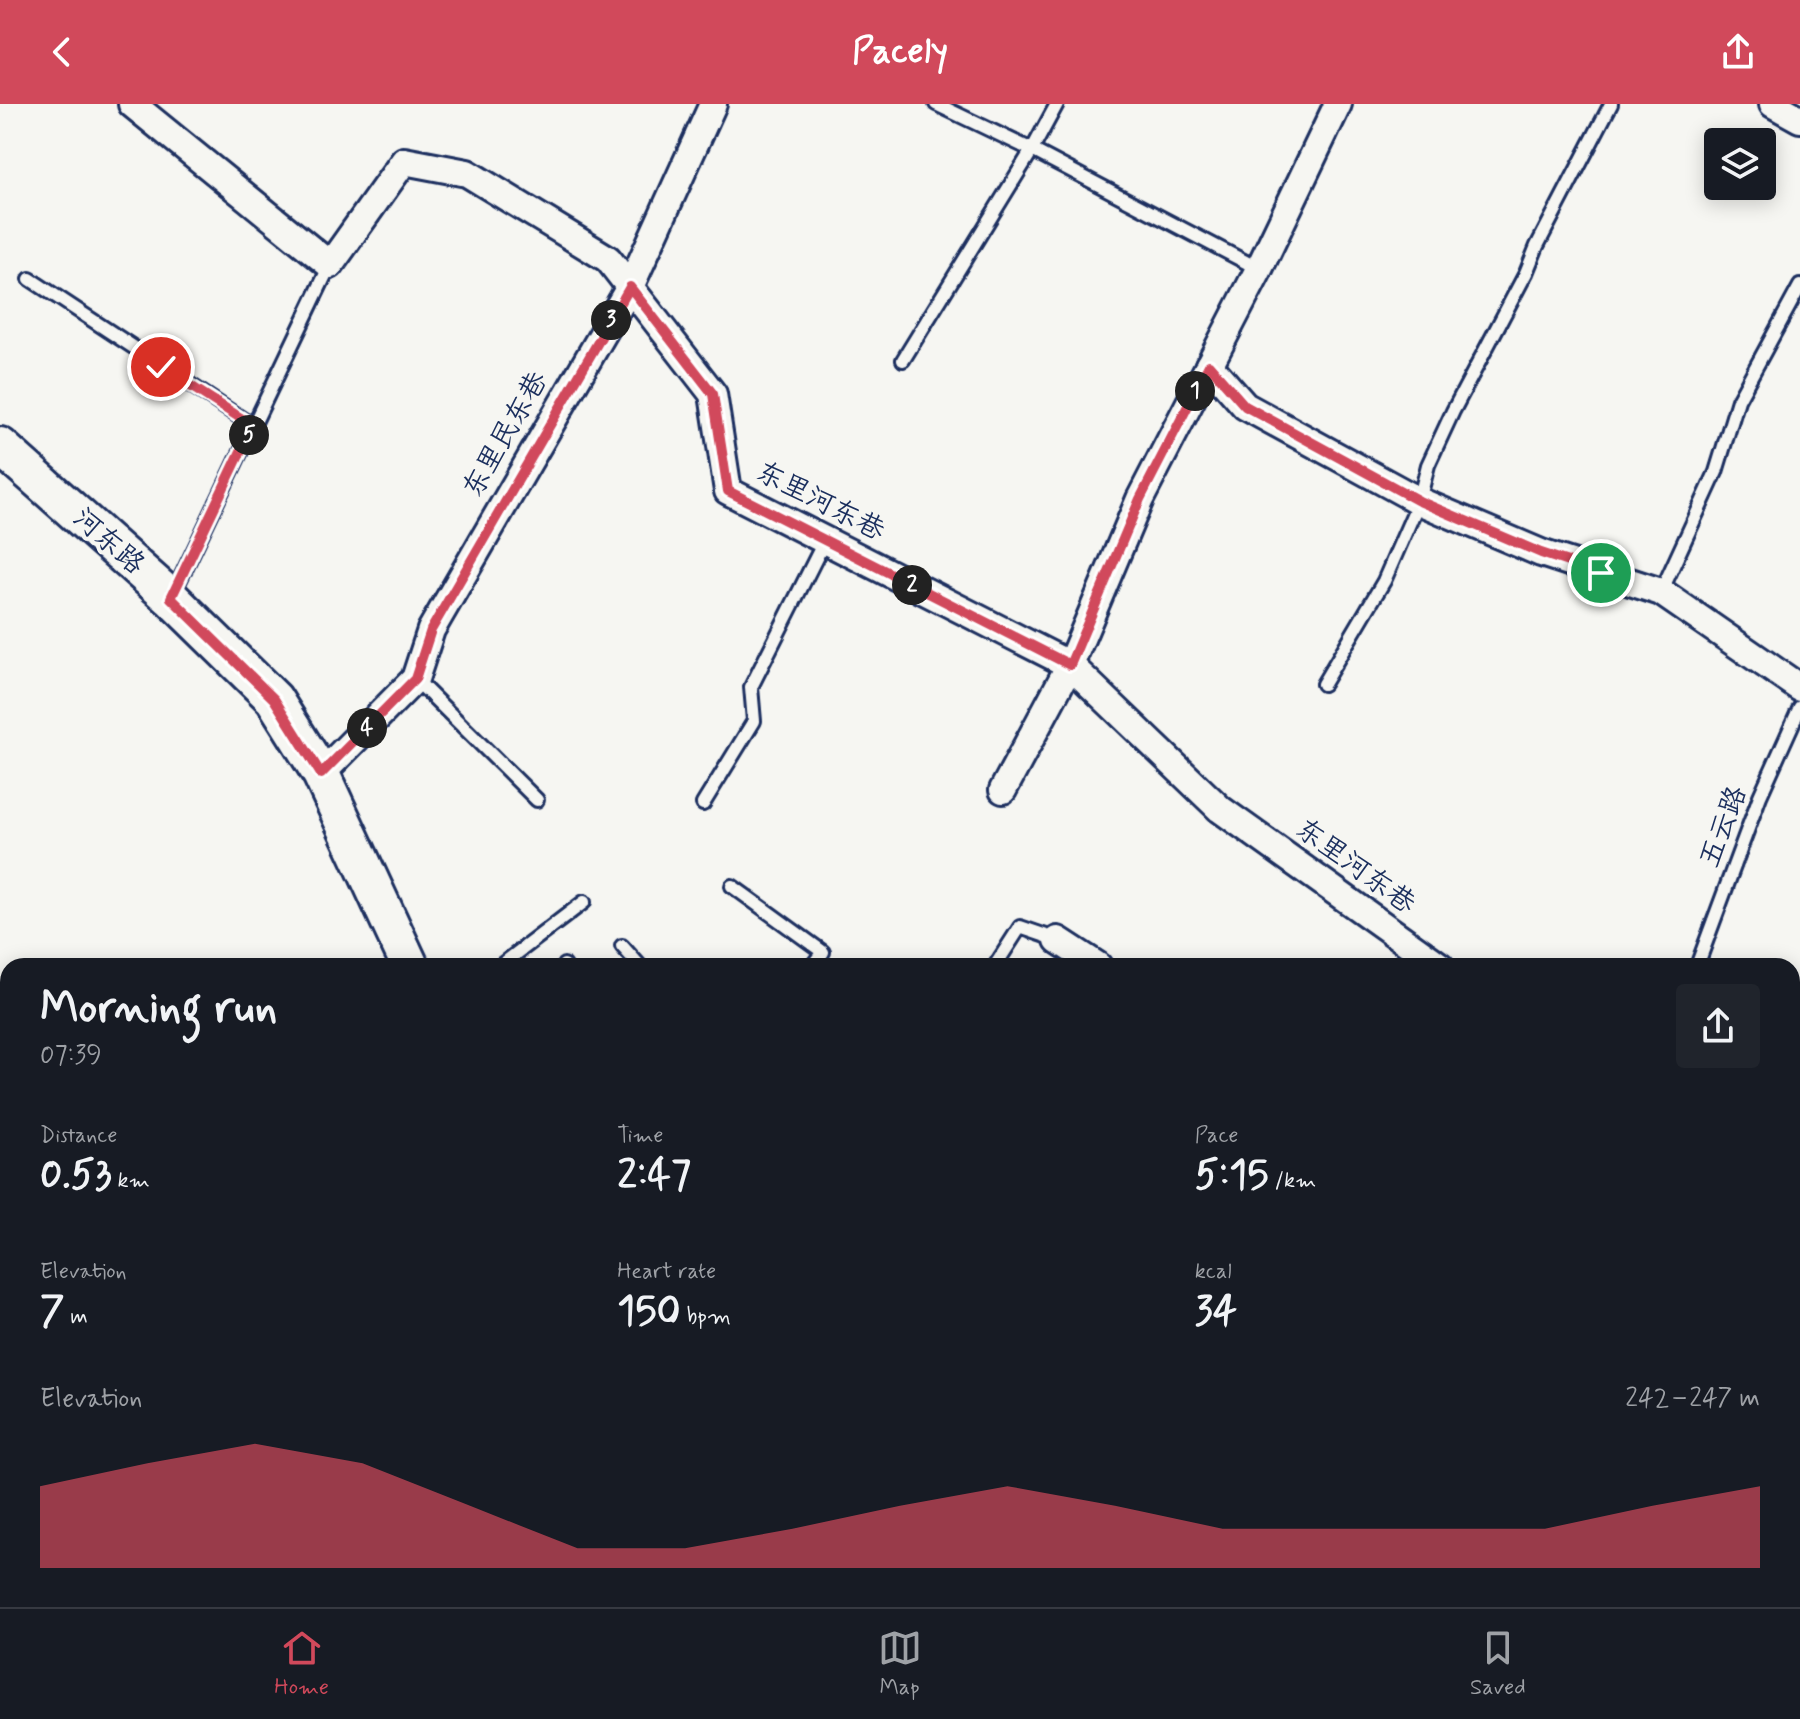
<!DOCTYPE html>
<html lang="en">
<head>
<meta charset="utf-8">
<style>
	body { margin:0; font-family:Mynerve,"LXGW WenKai TC",sans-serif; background:#20242c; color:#f1f3f6; height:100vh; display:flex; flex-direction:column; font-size:30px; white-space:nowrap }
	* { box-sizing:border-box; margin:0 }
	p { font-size:26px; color:#9ea1a6 }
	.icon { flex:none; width:44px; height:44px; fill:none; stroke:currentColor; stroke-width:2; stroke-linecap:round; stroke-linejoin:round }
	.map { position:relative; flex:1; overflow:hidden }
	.drawer { position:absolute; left:0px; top:854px; width:1800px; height:650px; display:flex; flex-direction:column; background:#171b24; border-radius:24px 24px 0 0; box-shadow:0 4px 20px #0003 }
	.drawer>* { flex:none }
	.tools { position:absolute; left:1704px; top:24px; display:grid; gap:16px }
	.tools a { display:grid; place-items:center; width:72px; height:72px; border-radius:8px; background:#171b24; box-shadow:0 4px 20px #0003; font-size:40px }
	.pin { position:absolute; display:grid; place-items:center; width:68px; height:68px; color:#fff; margin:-34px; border:4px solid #fff; border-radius:50%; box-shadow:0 2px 8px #0007 }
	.km { position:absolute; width:40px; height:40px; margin:-20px; border-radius:50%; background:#222; color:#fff; font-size:22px; line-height:40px; text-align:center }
	.round { display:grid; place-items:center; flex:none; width:84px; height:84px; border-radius:8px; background:#20242c }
	.overview { display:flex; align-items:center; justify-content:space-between; height:136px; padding:0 40px }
	h1 { font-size:44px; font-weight:700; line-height:60px }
	.stats { display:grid; grid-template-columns:repeat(3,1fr); gap:12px; height:136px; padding:8px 40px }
	.stats div { display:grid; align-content:center }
	.stats b { font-size:40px; font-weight:700 }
	.stats small { font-size:22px; font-weight:400 }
	.stats p { font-size:22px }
	.chart { height:224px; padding:16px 40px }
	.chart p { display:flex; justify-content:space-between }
	.chart svg { width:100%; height:144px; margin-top:8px; fill:#d1495b; opacity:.7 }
	header { display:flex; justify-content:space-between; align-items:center; height:104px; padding:0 40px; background:#d1495b; color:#fff; font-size:36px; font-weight:700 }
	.tabs { display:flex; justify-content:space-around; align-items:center; height:112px; border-top:2px solid #363941; background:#171b24; font-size:22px; color:#9ea1a6 }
	.tabs a { display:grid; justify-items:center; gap:4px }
	.tabs .selected { color:#d1495b }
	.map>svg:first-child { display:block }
</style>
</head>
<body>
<header><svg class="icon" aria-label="back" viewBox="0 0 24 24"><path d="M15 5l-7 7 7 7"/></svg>Pacely<svg class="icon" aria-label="share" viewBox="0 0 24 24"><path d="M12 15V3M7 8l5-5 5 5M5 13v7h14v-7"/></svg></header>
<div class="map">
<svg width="1800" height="1503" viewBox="0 0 1800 1503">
	<rect width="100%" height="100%" fill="#f6f6f2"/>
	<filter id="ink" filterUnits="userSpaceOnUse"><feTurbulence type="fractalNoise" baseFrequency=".0125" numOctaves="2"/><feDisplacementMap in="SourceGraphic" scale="16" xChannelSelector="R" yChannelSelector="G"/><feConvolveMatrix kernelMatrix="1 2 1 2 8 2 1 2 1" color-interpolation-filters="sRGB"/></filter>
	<g filter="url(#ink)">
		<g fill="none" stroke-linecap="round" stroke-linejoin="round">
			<defs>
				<g id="lane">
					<path d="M936,0L1032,46L1259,165"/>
					<path d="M30,175L253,322"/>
					<path d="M903,256L1032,46L1057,0"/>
					<path d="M1661,488L1716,368L1738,296L1800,182"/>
					<path d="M173,490L330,161"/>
					<path d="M415,575L537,696"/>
					<path d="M1323,580L1384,477L1419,397L1428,361L1453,307L1526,169L1537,142L1611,0"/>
					<path d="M703,700L754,617L751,583L825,436"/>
					<path d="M732,782L823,848L812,862"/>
					<path d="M622,842L640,862"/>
					<path d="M564,861L565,862"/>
					<path d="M500,862L584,798"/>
					<path d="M995,862L1020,823L1058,836"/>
					<path d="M1697,862L1760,692L1800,603"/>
					<path d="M1792,1323L1800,1320"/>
					<path d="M0,1401L8,1402"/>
					<path d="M353,1496L361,1503"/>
					<path d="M1510,1496L1518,1503"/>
					<path d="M1626,1503L1633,1496"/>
				</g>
				<g id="street">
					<path d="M132,0L330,161L404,57L467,69L608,155L713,290L728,387L1070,561L1220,705L1440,862"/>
					<path d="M1773,0L1800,15"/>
					<path d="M1209,261L1245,302L1419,397L1541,449L1661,488L1800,584"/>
					<path d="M321,670L415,575L431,526L630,183L713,0"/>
					<path d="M1003,686L1070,561L1140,395L1259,165L1338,0"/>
					<path d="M1058,836L1098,862"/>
					<path d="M1792,936L1800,940"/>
					<path d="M1792,1119L1800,1120"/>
				</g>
				<g id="secondary">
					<path d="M0,342L171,494L274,595L321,670L410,862"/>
					<path d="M730,1496L734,1503"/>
				</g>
			</defs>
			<use href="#lane" stroke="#1b2f5e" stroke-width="18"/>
			<use href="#street" stroke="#1b2f5e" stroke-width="32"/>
			<use href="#secondary" stroke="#1b2f5e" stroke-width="42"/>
			<use href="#lane" stroke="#f6f6f2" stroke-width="12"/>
			<use href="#street" stroke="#f6f6f2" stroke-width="26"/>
			<use href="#secondary" stroke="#f6f6f2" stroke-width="36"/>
		</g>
	</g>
	<g fill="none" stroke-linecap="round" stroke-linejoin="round" filter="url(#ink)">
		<defs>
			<path id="route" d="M161,263L253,322L171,494L274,595L321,670L415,575L431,526L630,183L713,290L728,387L1070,561L1140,395L1209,261L1245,302L1419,397L1541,449L1601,469"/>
		</defs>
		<use href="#route" stroke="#fff" stroke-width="16"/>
		<use href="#route" stroke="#d1495b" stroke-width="10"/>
	</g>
	<g text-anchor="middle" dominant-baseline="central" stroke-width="8" stroke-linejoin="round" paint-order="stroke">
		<g font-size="28" fill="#1b2f5e" stroke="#f6f6f2">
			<text transform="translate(506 331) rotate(-60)">东里民东巷</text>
			<text transform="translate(820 398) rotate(27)">东里河东巷</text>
			<text transform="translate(108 438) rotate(41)">河东路</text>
			<text transform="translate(1724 723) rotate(-69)">五云路</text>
			<text transform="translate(1355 763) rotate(36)">东里河东巷</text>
		</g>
	</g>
</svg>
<div class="tools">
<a><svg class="icon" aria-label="layers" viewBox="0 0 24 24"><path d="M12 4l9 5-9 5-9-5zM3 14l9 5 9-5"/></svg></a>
</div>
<div class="pin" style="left:1601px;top:469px;background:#1e9e55"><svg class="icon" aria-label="arrive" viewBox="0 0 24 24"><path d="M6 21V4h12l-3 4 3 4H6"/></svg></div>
<div class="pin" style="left:161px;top:263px;background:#d93025"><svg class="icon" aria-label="check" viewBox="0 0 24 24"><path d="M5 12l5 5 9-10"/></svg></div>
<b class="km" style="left:1195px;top:287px">1</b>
<b class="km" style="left:912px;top:481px">2</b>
<b class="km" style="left:611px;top:216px">3</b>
<b class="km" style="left:367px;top:624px">4</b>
<b class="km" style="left:249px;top:331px">5</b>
<section class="drawer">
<div class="overview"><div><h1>Morning run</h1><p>07:39</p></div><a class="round"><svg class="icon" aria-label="share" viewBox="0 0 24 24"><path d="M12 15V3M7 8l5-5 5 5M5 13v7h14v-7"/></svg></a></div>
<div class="stats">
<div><p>Distance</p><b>0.53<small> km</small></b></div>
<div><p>Time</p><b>2:47</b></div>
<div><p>Pace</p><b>5:15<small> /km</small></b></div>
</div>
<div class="stats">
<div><p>Elevation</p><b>7<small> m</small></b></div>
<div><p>Heart rate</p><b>150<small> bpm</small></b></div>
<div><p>kcal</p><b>34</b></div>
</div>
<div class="chart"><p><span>Elevation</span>242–247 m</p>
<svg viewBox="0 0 160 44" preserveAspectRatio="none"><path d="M0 44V19L10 12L20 6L30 12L40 25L50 38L60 38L70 32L80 25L90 19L100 25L110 32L120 32L130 32L140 32L150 25L160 19V44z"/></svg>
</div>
</section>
</div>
<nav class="tabs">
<a class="selected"><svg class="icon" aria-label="home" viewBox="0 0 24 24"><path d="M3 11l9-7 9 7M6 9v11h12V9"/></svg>Home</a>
<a><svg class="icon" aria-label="map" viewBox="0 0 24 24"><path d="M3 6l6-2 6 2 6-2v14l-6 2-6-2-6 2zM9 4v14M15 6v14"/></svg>Map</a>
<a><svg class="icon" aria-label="saved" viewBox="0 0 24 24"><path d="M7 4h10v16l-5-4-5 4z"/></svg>Saved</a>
</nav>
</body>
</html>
